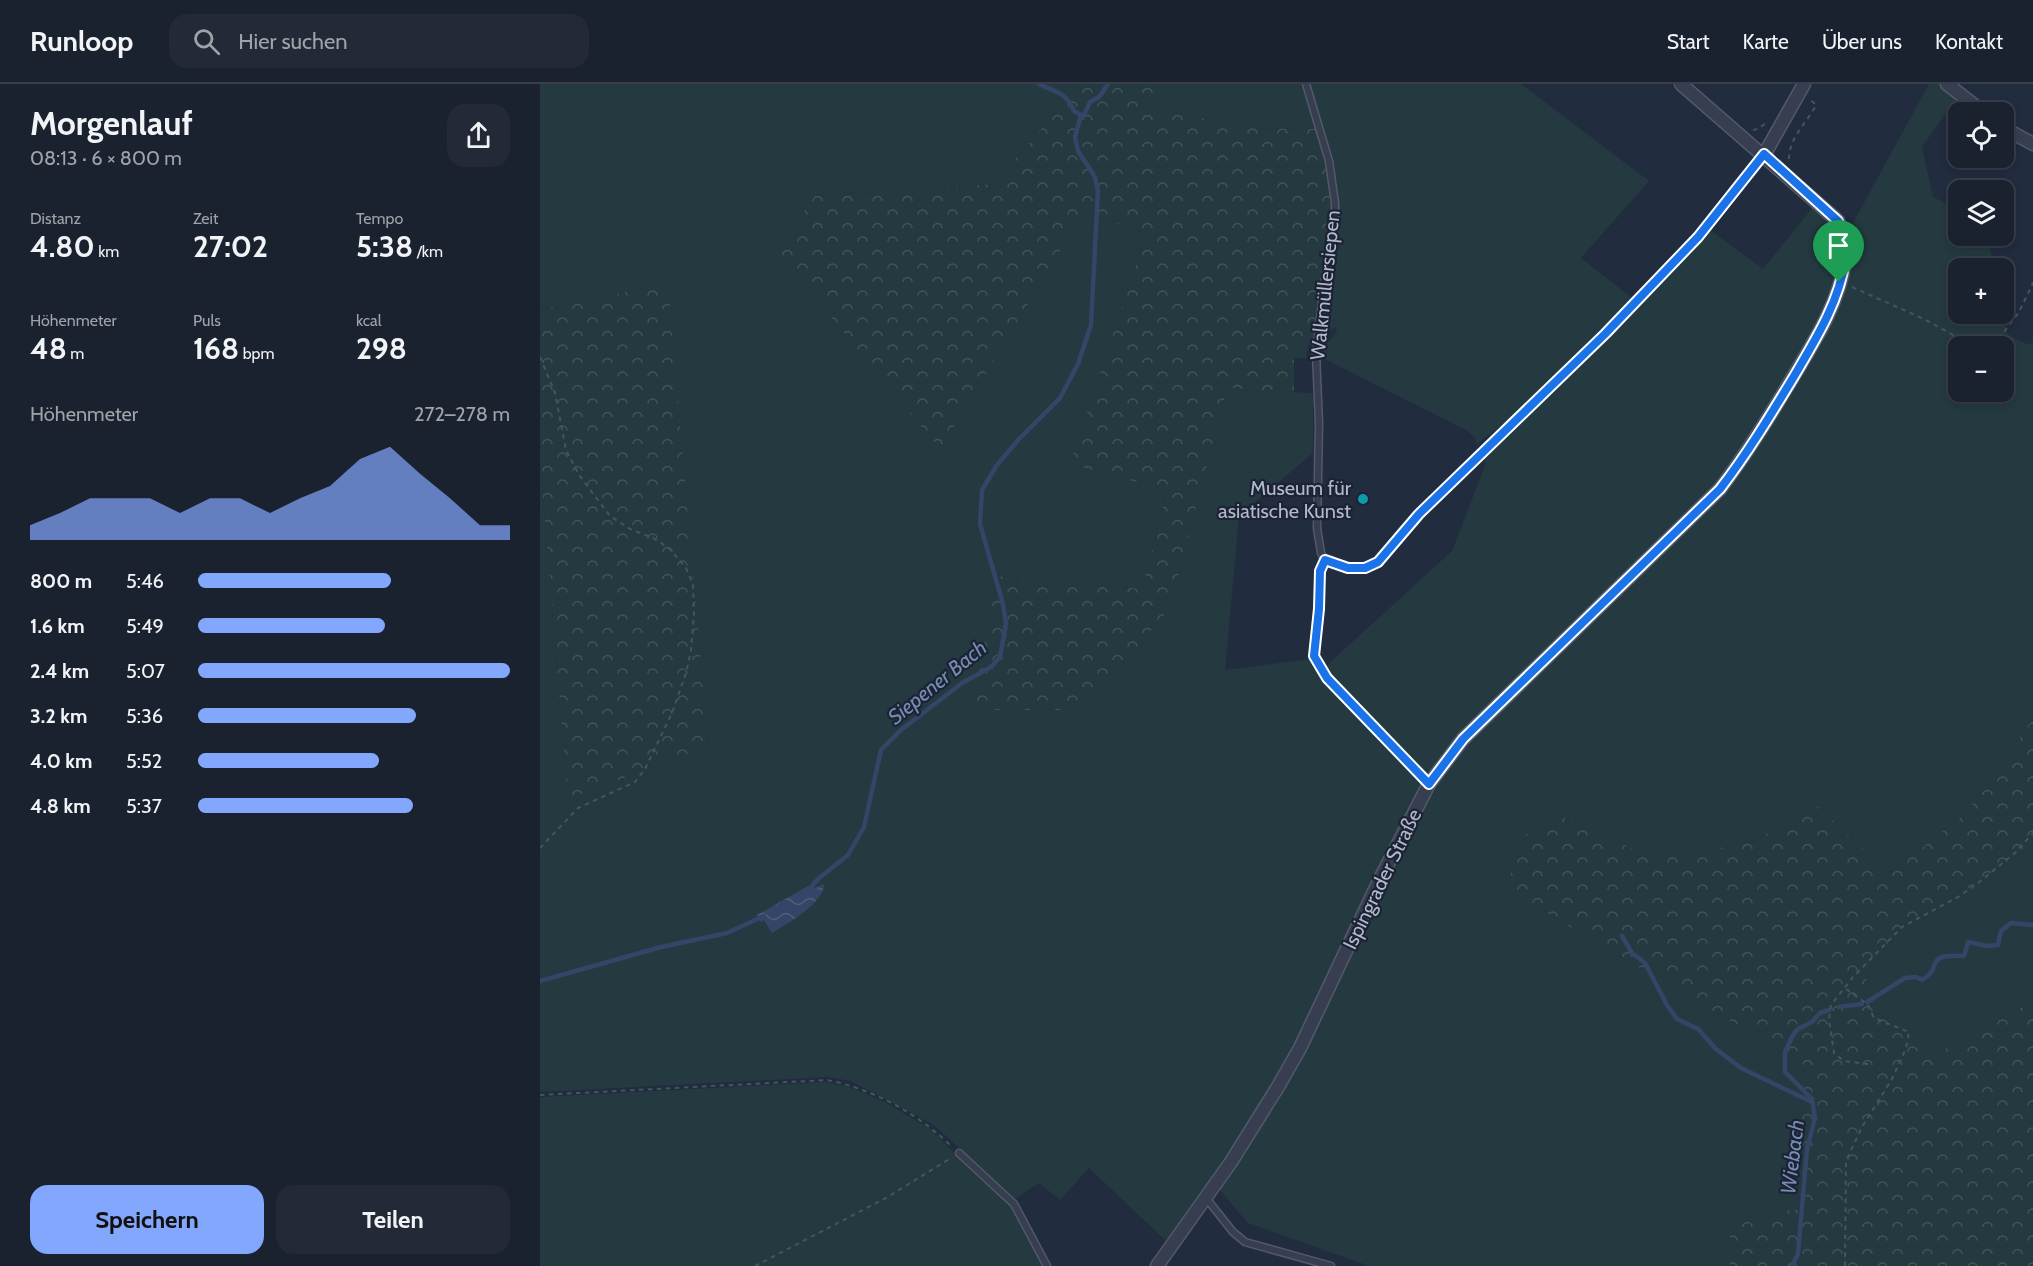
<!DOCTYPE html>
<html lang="de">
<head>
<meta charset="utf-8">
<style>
	body { margin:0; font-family:Cabin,sans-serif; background:#232937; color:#f1f3f6; height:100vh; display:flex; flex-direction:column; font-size:22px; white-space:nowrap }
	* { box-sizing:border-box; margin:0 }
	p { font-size:20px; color:#9fa3aa }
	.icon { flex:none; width:33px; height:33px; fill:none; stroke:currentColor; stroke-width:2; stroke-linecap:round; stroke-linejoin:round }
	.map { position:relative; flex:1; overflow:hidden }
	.drawer { display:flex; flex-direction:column; background:#1a212f; width:540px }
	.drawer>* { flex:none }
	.fabs { position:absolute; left:1408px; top:18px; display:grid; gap:12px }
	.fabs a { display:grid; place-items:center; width:66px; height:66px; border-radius:12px; background:#1a212f; box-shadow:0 3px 9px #0003,0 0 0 2px #383e4b; font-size:30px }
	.pin { position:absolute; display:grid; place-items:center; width:51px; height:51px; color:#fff; margin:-62px -26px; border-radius:50% 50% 50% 0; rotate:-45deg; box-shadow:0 0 6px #0007 }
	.pin .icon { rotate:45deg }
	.round { display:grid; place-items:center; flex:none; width:63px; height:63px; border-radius:18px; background:#232937 }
	.head { display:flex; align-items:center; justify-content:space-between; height:102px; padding:0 30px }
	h1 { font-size:33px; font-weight:700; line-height:45px }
	.stats { display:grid; grid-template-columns:repeat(3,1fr); gap:9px; height:102px; padding:6px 30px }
	.stats div { display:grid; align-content:center }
	.stats b { font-size:30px; font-weight:700 }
	.stats small { font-size:16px; font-weight:400 }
	.stats p { font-size:16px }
	.chart { height:168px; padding:12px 30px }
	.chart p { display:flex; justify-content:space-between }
	.chart svg { width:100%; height:108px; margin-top:6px; fill:#84a7fe; opacity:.7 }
	.primary-button { display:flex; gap:12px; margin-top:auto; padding:12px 30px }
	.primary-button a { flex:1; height:69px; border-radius:18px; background:#84a7fe; color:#111; font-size:24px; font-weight:700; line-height:69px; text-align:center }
	.primary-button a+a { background:#232937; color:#f1f3f6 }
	ul { padding:0 30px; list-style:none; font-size:20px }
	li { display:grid; grid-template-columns:96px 72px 1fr; align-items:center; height:45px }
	li i { height:15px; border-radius:8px; background:#84a7fe }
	header { display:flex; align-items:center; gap:36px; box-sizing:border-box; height:84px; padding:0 30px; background:#1a212f; border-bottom:2px solid #383e4b }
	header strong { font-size:28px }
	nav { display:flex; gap:33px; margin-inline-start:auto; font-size:21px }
	.search { width:420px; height:54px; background:#232937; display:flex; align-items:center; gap:15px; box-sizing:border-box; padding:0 21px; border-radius:18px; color:#9fa3aa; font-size:22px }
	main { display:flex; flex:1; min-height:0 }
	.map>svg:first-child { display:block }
</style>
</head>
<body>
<header>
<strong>Runloop</strong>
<div class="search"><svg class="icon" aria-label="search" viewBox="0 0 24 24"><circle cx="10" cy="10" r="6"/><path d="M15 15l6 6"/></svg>Hier suchen</div>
<nav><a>Start</a><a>Karte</a><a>Über uns</a><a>Kontakt</a></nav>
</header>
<main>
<section class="drawer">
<div class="head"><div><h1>Morgenlauf</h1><p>08:13 · 6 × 800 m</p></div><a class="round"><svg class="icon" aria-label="share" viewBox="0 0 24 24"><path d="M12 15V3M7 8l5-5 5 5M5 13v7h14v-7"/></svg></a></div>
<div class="stats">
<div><p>Distanz</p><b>4.80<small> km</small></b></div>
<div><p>Zeit</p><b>27:02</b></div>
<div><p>Tempo</p><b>5:38<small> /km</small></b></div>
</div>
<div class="stats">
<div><p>Höhenmeter</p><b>48<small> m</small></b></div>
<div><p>Puls</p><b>168<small> bpm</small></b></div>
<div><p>kcal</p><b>298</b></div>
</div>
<div class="chart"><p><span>Höhenmeter</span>272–278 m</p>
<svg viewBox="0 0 160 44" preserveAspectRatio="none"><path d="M0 44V38L10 33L20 27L30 27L40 27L50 33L60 27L70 27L80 33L90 27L100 22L110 11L120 6L130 17L140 27L150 38L160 38V44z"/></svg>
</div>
<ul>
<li><b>800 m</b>5:46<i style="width:62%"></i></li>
<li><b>1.6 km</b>5:49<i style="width:60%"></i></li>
<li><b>2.4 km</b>5:07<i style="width:100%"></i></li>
<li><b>3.2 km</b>5:36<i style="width:70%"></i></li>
<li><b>4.0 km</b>5:52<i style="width:58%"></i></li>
<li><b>4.8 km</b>5:37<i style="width:69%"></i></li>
</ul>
<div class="primary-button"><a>Speichern</a><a>Teilen</a></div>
</section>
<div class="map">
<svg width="1493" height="1182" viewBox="0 0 1493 1182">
	<defs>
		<pattern id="forest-crowns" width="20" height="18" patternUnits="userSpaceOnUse" patternTransform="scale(1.5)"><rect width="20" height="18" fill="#243a40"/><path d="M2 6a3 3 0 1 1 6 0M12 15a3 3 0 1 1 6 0" fill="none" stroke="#41545a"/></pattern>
		<pattern id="water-waves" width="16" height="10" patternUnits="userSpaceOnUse" patternTransform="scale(1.5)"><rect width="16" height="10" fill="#354567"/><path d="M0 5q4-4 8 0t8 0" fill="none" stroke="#505e7b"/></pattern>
	</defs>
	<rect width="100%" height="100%" fill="#222c3f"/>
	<g fill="#243a40" fill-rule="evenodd">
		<path d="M0,0H540L454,100L275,112L400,364L543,129L607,148L530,380L627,405L602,505L457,492L432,626L630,524L687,304L771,309L773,311V369L699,432L685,586L771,575L785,596L886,701L799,877L728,1015L641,1145L625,1156L549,1084L520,1116L499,1099L475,1115L394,1041L311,997L288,993L0,1008V378L28,715L168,661L127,199L0,226Z"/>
		<path d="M625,0H761L777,45L705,44L616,24Z"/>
		<path d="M769,0H981L1109,97L1041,174L1096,217L1001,310L937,360L935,353L926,346L783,274L782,279H779L781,266L797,248L796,243L781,251L788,194L799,135L798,119L793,77Z"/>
		<path d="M1389,0H1402L1418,12L1382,63L1393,113L1419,126V152H1448L1454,184H1419V230H1463L1467,250L1488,261L1493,258V635L1427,728L1350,789L1276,721L1216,756L1161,768H1101L1015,730L969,807L1263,980L1258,1125L1190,1136V1182H829L708,1139L678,1104L689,1089L894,698L914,669L1180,407L1306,199L1308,148ZM1419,262H1464V308H1419Z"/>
		<path d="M1274,122L1294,143L1301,161L1287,222L1271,257L1180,401L889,695L791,593L786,582L912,467L946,379L942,373L1067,253L1170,146L1223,185Z"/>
		<path d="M1493,760V917L1392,972L1316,912L1361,842L1423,808Z"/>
		<path d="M286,998L309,1003L345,1018L392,1046L419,1074L472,1121L505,1182H0V1013Z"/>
	</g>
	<g fill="url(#forest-crowns)">
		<path d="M540,0H625L616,24L705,44L777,45L790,101L792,139L779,215L774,261H768L766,274H754V308L687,304L630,524L543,626H432L457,492L602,505L627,406L530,380L607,148L543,129L400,365L236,167L275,112L454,100Z"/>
		<path d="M128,199L168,662L28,715L0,378V226Z"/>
		<path d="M1493,635V760L1423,808L1361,842L1316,912L1392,972L1493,917V1182H1190V1136L1258,1125L1263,980L969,807L974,759L1015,730L1101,768H1161L1216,756L1276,721L1350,789L1427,728Z"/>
	</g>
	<path fill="url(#water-waves)" d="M284,800C283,820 247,840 232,849L224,836L221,838L217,831L268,802L276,804Z"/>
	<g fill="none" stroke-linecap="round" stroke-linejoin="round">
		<g stroke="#354567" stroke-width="4.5">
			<path d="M543,33L550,18L560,12L568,0"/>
			<path d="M268,807L278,795L308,771L324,743L341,666L361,646L422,599L451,583L460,573L466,540L463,520L440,440L442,406L457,381L479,355L520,314L538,280L551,241L558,107L555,93L538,67L535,53L541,31L534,27C525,7 517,9 499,0"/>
			<path d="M1082,852L1092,869L1105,879L1127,921L1137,935L1158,945L1176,965L1201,984L1272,1018"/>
			<path d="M0,897L121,863L187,849L224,832"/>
			<path d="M1327,918L1365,894L1376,893L1382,896C1405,883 1381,870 1424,872L1428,858L1447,862L1458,861L1461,847L1471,839L1493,841"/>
			<path d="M1299,923L1322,920"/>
			<path d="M1252,1182L1258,1170L1267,1065L1275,1034L1272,1015L1245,988V968L1253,951L1258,945L1272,938L1280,929L1289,926"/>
		</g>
		<defs>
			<g id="lane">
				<path d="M766,0L789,77L795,119V138L785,194L776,269L779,340L777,444L781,469L785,476"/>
				<path d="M785,476L808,484H825L838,478L879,430L1065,251L1158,153L1224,71"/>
				<path d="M785,476L780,487L774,572L781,587L889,700"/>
				<path d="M419,1069L474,1120L507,1182"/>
				<path d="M666,1114L693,1148L705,1158L791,1182"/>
			</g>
			<g id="street">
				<path d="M1407,0L1443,28"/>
				<path d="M1464,44L1493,60"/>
				<path d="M1224,71L1264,0"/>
				<path d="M617,1182L691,1078L739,1001L760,964L840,795L889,700L923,655L1180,405C1207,369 1230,332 1253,293C1274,258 1299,219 1305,177C1307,162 1305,150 1298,137L1141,0"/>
			</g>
		</defs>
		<use href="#lane" stroke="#52596a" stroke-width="9"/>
		<use href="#street" stroke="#52596a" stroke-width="15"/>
		<g stroke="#42575d" stroke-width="2" stroke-dasharray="4.5 4.5" stroke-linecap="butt">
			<path d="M1213,46L1218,45L1226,39"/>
			<path d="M1249,75C1249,53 1267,39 1276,21L1271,16"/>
			<path d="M1312,203L1384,235L1433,262H1445L1461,252L1479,228L1493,199"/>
			<path d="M0,273L15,309L26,366L39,391L70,432L90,445L113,454L129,464L146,484L153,500L154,529L151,567L146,589L132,629L105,685L95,698L38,724L0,764"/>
			<path d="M1328,980L1304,977L1294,969L1289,935L1291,921L1313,893L1362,843L1418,813L1438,799L1475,769L1493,749"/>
			<path d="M0,1011L287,996C333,1005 379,1030 412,1063"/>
			<path d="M215,1182L346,1114L411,1074"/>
			<path d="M1305,1182L1306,1077L1322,1043L1352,995L1366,964L1369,948L1334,934L1328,921L1305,904"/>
		</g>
		<use href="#lane" stroke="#373e4f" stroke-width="6"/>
		<use href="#street" stroke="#373e4f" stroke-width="12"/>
	</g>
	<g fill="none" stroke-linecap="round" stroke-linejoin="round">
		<defs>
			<path id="route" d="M1224,70L1298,137C1305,150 1307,162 1305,177C1299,219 1274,258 1253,294C1230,332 1207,370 1180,405L923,655L889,700L787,594L774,572L779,525L780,487L785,476L808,484H825L838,478L879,430L1065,250L1158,153Z"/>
		</defs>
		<use href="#route" stroke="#fff" stroke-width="12"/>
		<use href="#route" stroke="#1a73e8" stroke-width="8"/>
	</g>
	<circle fill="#0f9aa8" stroke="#1c2334" stroke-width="2" cx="823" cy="415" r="6"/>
	<g text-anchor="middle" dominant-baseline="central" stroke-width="4.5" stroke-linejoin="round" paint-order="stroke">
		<g font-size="20" fill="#b2b9ca" stroke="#1c2334">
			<text transform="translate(785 201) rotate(-84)">Walkmüllersiepen</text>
			<text transform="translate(842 795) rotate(-64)">Ispingrader Straße</text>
		</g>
		<g font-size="20" fill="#b2b9ca" stroke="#1c2334" text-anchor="end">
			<text x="811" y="404">Museum für<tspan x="811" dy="23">asiatische Kunst</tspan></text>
		</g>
		<g font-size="21" font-style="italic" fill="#788cb3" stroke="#1c2334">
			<text transform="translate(397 598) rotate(-39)">Siepener Bach</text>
			<text transform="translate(1252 1073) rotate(-83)">Wiebach</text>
		</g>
	</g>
</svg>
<div class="fabs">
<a><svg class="icon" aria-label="locate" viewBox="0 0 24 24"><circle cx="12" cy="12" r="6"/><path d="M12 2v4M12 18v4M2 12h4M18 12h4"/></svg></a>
<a><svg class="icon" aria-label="layers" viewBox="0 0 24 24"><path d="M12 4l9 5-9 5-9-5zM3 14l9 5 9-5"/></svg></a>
<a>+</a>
<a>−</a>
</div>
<div class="pin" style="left:1299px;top:198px;background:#1e9e55"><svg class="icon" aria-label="arrive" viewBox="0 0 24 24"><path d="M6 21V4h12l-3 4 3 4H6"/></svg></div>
</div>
</main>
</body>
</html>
